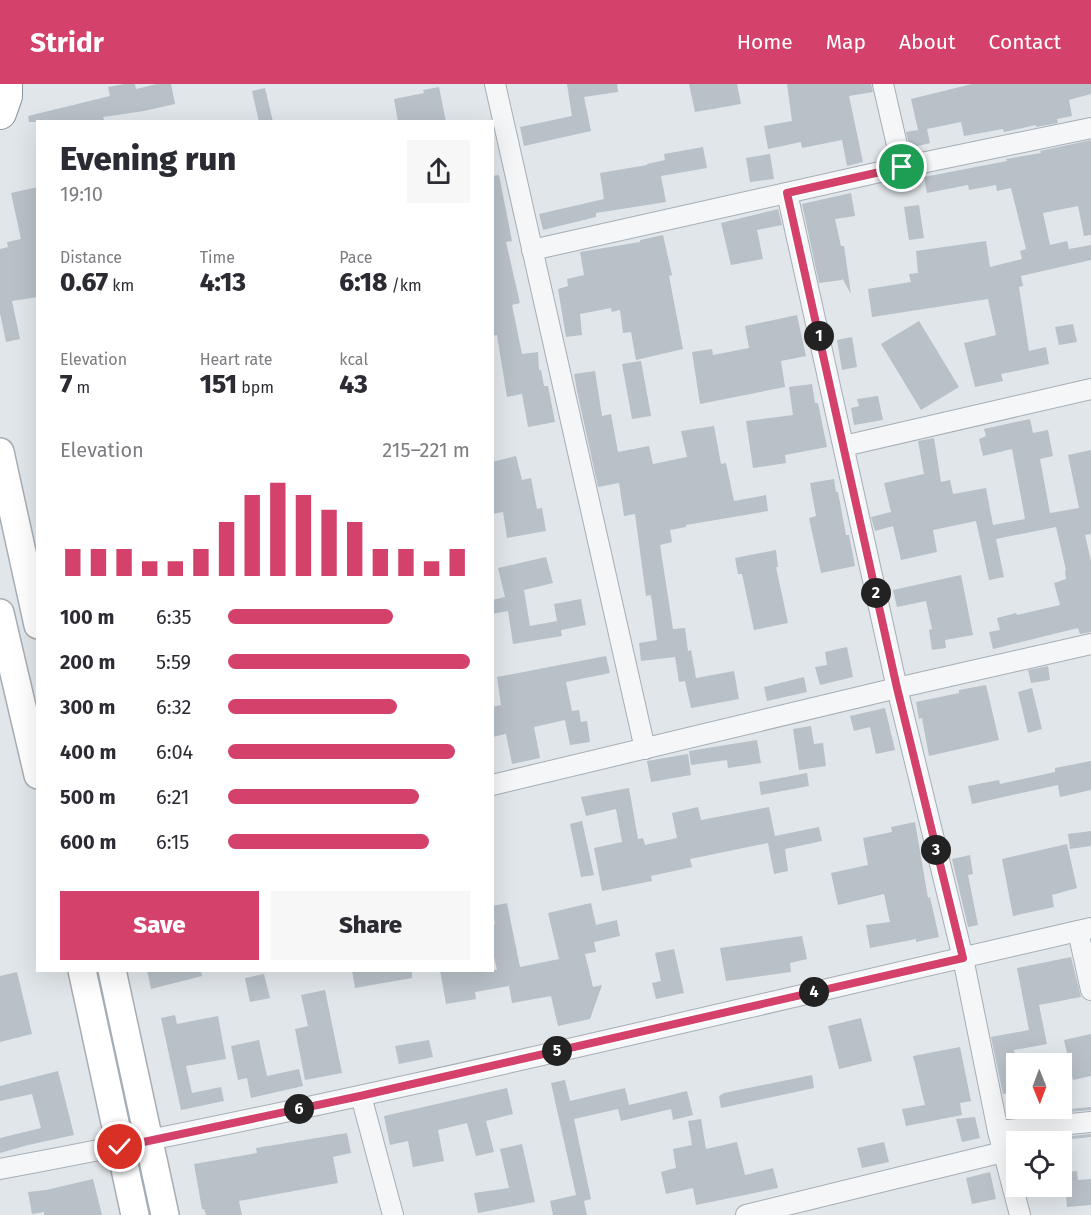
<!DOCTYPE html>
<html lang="en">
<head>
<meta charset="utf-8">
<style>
	body { margin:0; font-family:"Fira Sans",sans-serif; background:#f7f7f7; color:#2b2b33; height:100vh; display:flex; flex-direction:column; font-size:22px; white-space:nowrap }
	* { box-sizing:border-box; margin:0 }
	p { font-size:20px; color:#7c7c81 }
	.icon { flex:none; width:33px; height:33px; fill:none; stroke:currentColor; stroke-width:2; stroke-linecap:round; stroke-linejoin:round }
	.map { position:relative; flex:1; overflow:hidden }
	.side { position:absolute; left:36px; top:36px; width:458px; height:852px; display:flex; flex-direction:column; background:#fff; border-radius:0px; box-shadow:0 6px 24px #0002 }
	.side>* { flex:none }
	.needle { width:39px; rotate:179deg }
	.fabs { position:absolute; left:1006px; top:969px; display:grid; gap:12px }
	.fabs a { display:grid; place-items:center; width:66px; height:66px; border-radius:0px; background:#fff; box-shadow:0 6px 24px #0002; font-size:30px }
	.pin { position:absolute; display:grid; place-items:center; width:51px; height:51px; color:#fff; margin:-26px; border:3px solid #fff; border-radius:50%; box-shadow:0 2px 6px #0007 }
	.km { position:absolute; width:30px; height:30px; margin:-15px; border-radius:50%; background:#222; color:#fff; font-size:16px; line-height:30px; text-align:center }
	.round { display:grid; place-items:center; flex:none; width:63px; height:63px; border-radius:0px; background:#f7f7f7 }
	.overview { display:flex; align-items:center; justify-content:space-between; height:102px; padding:0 24px }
	h1 { font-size:33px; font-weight:800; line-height:45px }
	.stats { display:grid; grid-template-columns:repeat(3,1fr); gap:9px; height:102px; padding:6px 24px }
	.stats div { display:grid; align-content:center }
	.stats b { font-size:26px; font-weight:800 }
	.stats small { font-size:16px; font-weight:400 }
	.stats p { font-size:16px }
	.chart { height:168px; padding:12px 24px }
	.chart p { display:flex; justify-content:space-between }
	.chart svg { width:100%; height:108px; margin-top:6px; stroke:#d4426b; stroke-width:6 }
	.primary-button { display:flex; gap:12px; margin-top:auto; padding:12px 24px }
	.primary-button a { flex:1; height:69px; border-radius:0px; background:#d4426b; color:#fff; font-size:24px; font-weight:800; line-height:69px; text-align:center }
	.primary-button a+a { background:#f7f7f7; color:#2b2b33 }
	ul { padding:0 24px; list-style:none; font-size:20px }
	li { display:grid; grid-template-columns:96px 72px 1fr; align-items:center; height:45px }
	li i { height:15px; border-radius:8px; background:#d4426b }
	header { display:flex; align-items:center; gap:36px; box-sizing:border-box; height:84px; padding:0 30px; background:#d4426b; color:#fff }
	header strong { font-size:28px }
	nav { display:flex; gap:33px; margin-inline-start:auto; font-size:21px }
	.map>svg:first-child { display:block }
</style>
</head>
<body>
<header>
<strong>Stridr</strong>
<nav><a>Home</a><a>Map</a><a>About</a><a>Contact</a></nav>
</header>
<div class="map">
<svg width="1091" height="1131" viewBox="0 0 1091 1131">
	<rect width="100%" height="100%" fill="#e1e6ea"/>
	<g fill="#b8c0c8">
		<path d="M125,0H135L136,5L157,0H171L175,20L144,27L103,33L105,38H29L28,32L110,12L108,3Z"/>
		<path d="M567,0H617L618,8L584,13L591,47L524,62L520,43L572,32Z"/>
		<path d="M689,0H737L741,20L695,28Z"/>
		<path d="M787,0H871L873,8L849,12L863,78L847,82L842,56L802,64L801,58L768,65L764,42L792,37Z"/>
		<path d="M972,0H1091V10L1069,16L1072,32L1057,35L1058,39L1036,43V41L1004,48L1003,45L964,52L961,38L927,45L930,59L910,64L906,48L918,46L911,15Z"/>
		<path d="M439,3L446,38H398L394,15L424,9L423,6Z"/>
		<path d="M265,4L273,38H259L252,7Z"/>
		<path d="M1091,56V151L1084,152L1078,122L1043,129L1050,161L1067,157L1069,165L1091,161V176L1021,192L1023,202L1019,203L1029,267L1046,263L1049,280L1001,290L1003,297L975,303L964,259L996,251L988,215L872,233L868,205L911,198L909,190L918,189L916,167L986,157L990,183L1022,175L1020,167L1026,165L1011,104L997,107L996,101L969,106L968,101L927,109L924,93L1007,77L1006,75L1041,69L1040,67Z"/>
		<path d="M703,63L707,84L661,92L666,118L596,129V133L543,146L539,130L604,115L600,89L647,81V80L665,76L664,70Z"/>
		<path d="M770,70L774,95L750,98L746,74Z"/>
		<path d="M499,91L512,157L506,158L520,219L512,221L522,270L538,268L539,286H541L544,302H548L555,338L528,343L522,310L507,313L497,251L492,252V92Z"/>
		<path d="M38,103V213L12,217L20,255L6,258L0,229V165L8,163L7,158L21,155L11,109Z"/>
		<path d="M851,109L855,132L835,135L841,162H844L851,210L842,194V196L819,199L802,120Z"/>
		<path d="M919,121L924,154L909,156L904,123Z"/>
		<path d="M778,125L782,141L757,146L763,175L731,181L721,139Z"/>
		<path d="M663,151L672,191L669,192L683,265L636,276L631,248L623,249L620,226L612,228L611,224L580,230L582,251L566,253L558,205L568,202L567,195L584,191L580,168L640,158V156Z"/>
		<path d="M797,231L806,272L781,277L785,303L700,320L692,268L712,265L713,271L749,264L745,242Z"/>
		<path d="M919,237L959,303L921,326L881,260Z"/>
		<path d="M1073,240L1077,258L1059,261L1055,243Z"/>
		<path d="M852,253L857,283L842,286L837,256Z"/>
		<path d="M641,277L651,332L632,335L622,280Z"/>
		<path d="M595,287L602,332L611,330L618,368L649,362L653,380L687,373L681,347L714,342L721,380L726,379L734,417L766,411L768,427L686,441V443L670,446L672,458L660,461L673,545L685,544L688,567L691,566L696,594L734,587L739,615L691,624L685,597L679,598L675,573L641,577L639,559L657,556L651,511L646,512L635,430L624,432L619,399L598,403L577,307L574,290Z"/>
		<path d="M812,300L815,319H818L827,363L785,371L786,379L753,384L746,337L793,331L789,303Z"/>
		<path d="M878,312L883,336L854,341L851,324L859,322L857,315Z"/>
		<path d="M1030,335L1033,349L1048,346L1053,372L1040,375L1050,429L1079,424L1068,371L1091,366V450L1085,451L1091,477V548L1080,550L1078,544L993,565L989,548L1000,546L997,534L1016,529L1017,531L1060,521L1054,499L1066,495L1065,487L1066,486L1056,443L996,455L1004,493L989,496L976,437L933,446L937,468L901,476L893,442L875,447L871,433L891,428L884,399L924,390L918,357L934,354L941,398L950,396L953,410L986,404L993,441L1025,435L1012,365L983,372L979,355L986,352L984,345Z"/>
		<path d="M516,372L522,396L531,394L537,425L542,424L546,447L507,454L503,428L492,430V378Z"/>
		<path d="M834,395L836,408H838L846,451H849L855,482L821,489L809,434L816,432L810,399Z"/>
		<path d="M776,466L778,483H776L788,539L754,546L742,490H738L735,474Z"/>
		<path d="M546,473L553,499L524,506L530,542L557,537L554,520L581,515L586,541L561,546L562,552L513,560L508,527L492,530V516L505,513L498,484Z"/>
		<path d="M961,491L973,551L945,556L946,564L932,566L929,546L932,545L926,517L897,523L893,506Z"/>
		<path d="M847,563L853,593L820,601L815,583L827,581L825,568Z"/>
		<path d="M606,572L610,589L566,598L572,627L579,626L581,638L587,637L590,658L570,661L565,636L534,643L540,674L512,680L506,650L492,653V623L501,621L497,593Z"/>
		<path d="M1048,582L1050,596L1031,599L1028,586Z"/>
		<path d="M804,593L807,608L767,617L764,603Z"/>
		<path d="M986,601L999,656L929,672L922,634L919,635L916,618L959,609V606Z"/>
		<path d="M1032,604L1042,645L1028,649L1018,608Z"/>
		<path d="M885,624L895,666L876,670L870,643L854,647L850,632Z"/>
		<path d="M811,642L814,660L823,659L826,682L799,686L793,645Z"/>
		<path d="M757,656L761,679L728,684L727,676L691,681L689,667Z"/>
		<path d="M688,670L691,691L651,698L647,677Z"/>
		<path d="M1091,677V706L1060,713L1058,701L972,720L968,702L999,696L1000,700L1055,688V684Z"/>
		<path d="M807,689L809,702L761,711L759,698Z"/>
		<path d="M629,704L638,755L643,754L645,761L677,754L672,729L698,723L701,736L769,723L775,752L819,743L822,757L785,765L788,787L774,790L768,759L690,775L692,783L651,792L652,797L602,807L594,764L622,758L616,725L586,732L581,713Z"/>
		<path d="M582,737L594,791L581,793L570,740Z"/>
		<path d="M915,738L928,814L930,813L939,853L916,858V855L870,864L866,841L890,838L884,810L838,821L831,789L868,781L863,754L892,748L891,743Z"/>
		<path d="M1091,747V762L1070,765L1068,750Z"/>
		<path d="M1067,760L1077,804L1052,811L1054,823L1013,832L1002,775Z"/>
		<path d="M970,771L973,790L968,791L978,841L968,843L952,775Z"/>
		<path d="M507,819L520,883L559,875L548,829L591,819L596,841L617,836L620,852L594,858L596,868L585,870L593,903L602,901L590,935L558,942L551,912L512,919L509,902L475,908L476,915L446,920L440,886H497L492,864V841L495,840L492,822Z"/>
		<path d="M802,852L807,875L790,879L791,888L726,897L720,864Z"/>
		<path d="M674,865L684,909L656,915L652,899L661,897L655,869Z"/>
		<path d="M1071,873L1081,913L1039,921L1047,960L1014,966L1017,980V1007L1003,1010L991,953L1029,946L1017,884Z"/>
		<path d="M147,886H201L202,892L151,905Z"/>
		<path d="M352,886H412V894L355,904Z"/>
		<path d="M17,888L32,950L0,958V892Z"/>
		<path d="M264,890L270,914L250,918L245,894Z"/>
		<path d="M325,906L342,989L305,996L295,945L308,942L301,911Z"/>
		<path d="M175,931L177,940L218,932L226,975L186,982L192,1009L221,1003L224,1017L181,1026L161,934Z"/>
		<path d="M861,934L872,977L839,985L828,942Z"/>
		<path d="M1091,950V992L1073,996L1064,956Z"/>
		<path d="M259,956L267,992L299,985L303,1002L251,1014L247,994L238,996L231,962Z"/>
		<path d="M429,956L433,973L399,980L395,962Z"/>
		<path d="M960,963L971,1017L960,1019L962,1031L906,1042L902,1025L925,1021L913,972Z"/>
		<path d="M58,987L74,1051L28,1061L0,1069V1054L41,1044L32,1010L0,1017V1002Z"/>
		<path d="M812,991L814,1004L721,1024L719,1012L724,1009Z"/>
		<path d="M565,996L570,1017L625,1004L629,1021L687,1007L693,1031L673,1036L671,1025L621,1037L618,1025L574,1035L591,1115L584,1117L587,1131H553L550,1117L576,1111L551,999Z"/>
		<path d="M507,1004L513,1030L486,1037L494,1068L476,1072L467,1039L438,1046L444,1077L413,1083L408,1057L390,1061L384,1032Z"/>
		<path d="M1091,1023V1026L1037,1031V1028Z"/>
		<path d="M975,1033L980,1054L962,1058L956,1035Z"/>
		<path d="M701,1035L706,1065L737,1058L745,1091L773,1084L778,1104L696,1121L693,1104L666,1110L661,1088L676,1084L673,1065L692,1061L688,1037Z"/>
		<path d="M347,1049L351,1069L333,1073L338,1099L239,1117L242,1131H206L204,1125H202L194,1080L257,1069L256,1064Z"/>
		<path d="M1091,1050V1053L1040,1058V1055Z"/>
		<path d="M884,1058L889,1078L862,1084L857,1064Z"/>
		<path d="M522,1060L535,1118L478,1129L474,1109L509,1104L500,1065Z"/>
		<path d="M1077,1087L1078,1096L1091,1095V1121L1067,1123L1064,1088Z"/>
		<path d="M990,1088L996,1115L972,1120L966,1094Z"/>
		<path d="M93,1095L102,1131H44V1128L32,1130L28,1108L46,1106Z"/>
	</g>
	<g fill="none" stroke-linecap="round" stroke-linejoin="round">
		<defs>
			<g id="minor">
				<path d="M495,0L645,665"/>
				<path d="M883,0L902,83"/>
				<path d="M787,109L897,604L963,874L998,1047L1020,1131"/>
				<path d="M532,166L902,83L1091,44"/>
				<path d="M844,362L1091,305"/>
				<path d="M492,701L897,604L1091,560"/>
				<path d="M1078,847L1091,906"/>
				<path d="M361,1012L393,1131"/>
				<path d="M998,1047L1091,1038"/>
				<path d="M0,1085C366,1017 728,927 1091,844"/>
				<path d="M746,1131L1003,1068"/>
			</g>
			<g id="secondary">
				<path d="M0,368L38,541"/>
				<path d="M0,529L38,691"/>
				<path d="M82,886L135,1131"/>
				<path d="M112,886L165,1131"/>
			</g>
			<path id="trunk" d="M0,29L6,12V0"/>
		</defs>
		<use href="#minor" stroke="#a6aeb5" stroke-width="22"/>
		<use href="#secondary" stroke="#a6aeb5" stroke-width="30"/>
		<use href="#trunk" stroke="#8895a2" stroke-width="34"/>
		<use href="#minor" stroke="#f4f6f8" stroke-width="20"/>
		<use href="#secondary" stroke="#fff" stroke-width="27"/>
		<use href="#trunk" stroke="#fff" stroke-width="32"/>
	</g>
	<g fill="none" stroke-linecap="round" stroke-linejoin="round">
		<defs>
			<path id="route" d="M120,1063L360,1012L963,874L897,604L787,109L902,83"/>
		</defs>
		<use href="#route" stroke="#fff" stroke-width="12"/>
		<use href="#route" stroke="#d4426b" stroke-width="8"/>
	</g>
</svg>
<div class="fabs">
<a><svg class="needle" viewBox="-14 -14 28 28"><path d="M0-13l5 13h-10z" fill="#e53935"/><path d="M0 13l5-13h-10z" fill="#7c7c81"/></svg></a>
<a><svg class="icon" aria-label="locate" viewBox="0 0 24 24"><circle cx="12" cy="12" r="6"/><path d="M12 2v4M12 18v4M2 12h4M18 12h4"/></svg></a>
</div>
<div class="pin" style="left:902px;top:83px;background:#1e9e55"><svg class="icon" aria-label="arrive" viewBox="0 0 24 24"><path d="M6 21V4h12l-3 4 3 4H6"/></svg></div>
<div class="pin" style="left:120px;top:1063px;background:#d93025"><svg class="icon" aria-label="check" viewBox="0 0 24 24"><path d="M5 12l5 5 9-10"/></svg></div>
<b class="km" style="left:819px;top:252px">1</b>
<b class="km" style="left:876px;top:509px">2</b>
<b class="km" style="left:936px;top:766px">3</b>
<b class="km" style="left:814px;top:908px">4</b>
<b class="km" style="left:557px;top:967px">5</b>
<b class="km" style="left:299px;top:1025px">6</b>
<section class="side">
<div class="overview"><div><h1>Evening run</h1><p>19:10</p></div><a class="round"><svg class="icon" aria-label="share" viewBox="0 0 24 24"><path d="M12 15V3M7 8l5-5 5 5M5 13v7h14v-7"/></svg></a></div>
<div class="stats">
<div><p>Distance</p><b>0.67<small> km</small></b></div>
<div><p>Time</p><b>4:13</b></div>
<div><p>Pace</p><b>6:18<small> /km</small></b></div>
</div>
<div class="stats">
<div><p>Elevation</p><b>7<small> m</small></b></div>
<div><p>Heart rate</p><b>151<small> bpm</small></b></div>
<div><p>kcal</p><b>43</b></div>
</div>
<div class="chart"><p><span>Elevation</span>215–221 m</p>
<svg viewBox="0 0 160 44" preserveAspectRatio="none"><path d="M5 44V33M15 44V33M25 44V33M35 44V38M45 44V38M55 44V33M65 44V22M75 44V11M85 44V6M95 44V11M105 44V17M115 44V22M125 44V33M135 44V33M145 44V38M155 44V33"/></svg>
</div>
<ul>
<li><b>100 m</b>6:35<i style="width:68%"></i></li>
<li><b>200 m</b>5:59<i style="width:100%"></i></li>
<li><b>300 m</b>6:32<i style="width:70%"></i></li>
<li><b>400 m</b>6:04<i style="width:94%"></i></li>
<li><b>500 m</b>6:21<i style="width:79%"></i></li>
<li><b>600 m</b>6:15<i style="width:83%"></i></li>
</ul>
<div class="primary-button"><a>Save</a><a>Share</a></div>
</section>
</div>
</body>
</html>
